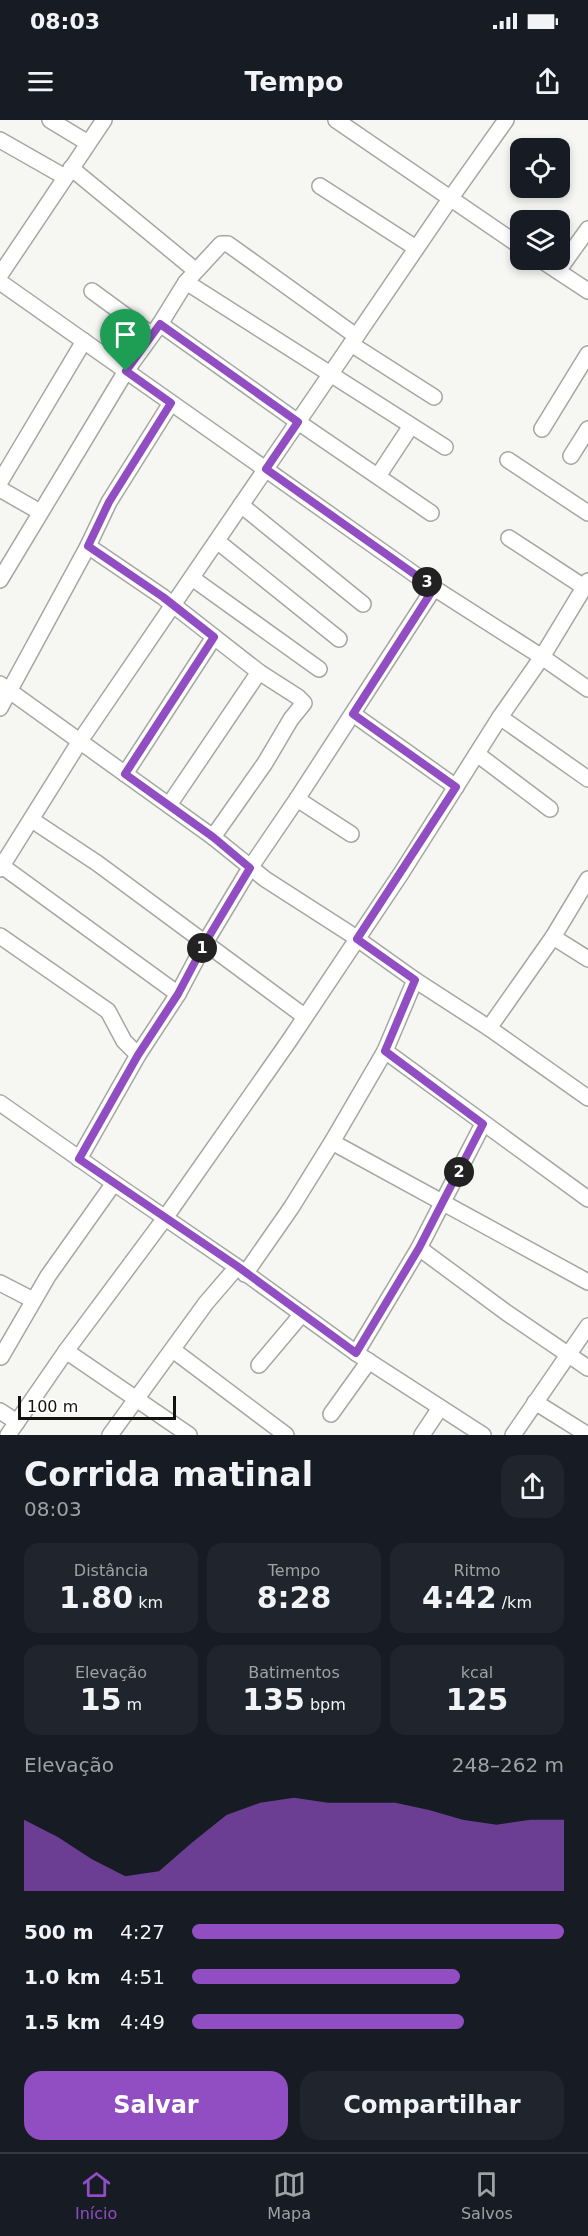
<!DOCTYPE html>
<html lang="pt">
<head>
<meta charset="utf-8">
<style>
	body { margin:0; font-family:"DejaVu Sans",sans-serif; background:#20242c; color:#f1f3f6; height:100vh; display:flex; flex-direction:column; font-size:22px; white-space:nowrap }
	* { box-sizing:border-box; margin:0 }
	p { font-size:20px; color:#9ea1a6 }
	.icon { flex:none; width:33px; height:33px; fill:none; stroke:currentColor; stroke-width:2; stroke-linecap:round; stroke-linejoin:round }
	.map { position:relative; height:1315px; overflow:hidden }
	.drawer { display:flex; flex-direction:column; background:#171b24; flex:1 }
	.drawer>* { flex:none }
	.buttons { position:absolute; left:510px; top:18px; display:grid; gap:12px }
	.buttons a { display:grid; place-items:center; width:60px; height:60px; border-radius:12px; background:#171b24; box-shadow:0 3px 9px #0003; font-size:30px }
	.scale { position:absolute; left:18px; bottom:15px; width:158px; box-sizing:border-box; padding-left:6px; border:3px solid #121211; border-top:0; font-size:16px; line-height:21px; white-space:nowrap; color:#121211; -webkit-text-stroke:4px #fffffe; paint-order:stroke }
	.pin { position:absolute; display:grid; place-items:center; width:51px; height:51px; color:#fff; margin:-62px -26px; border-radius:50% 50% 50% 0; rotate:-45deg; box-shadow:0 0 6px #0007 }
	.pin .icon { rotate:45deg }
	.km { position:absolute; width:30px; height:30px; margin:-15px; border-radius:50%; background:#222; color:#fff; font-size:16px; line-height:30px; text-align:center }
	.round { display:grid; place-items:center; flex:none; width:63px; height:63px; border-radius:18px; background:#20242c }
	.headline { display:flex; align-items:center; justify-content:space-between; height:102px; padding:0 24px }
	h1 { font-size:33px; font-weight:700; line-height:45px }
	.metrics { display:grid; grid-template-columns:repeat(3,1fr); gap:9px; height:102px; padding:6px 24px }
	.metrics div { display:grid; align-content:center; border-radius:15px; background:#20242c; text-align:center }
	.metrics b { font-size:30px; font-weight:700 }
	.metrics small { font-size:16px; font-weight:400 }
	.metrics p { font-size:16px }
	.chart { height:168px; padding:12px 24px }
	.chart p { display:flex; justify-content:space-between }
	.chart svg { width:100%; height:108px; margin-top:6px; fill:#914ec2; opacity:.7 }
	.action { display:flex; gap:12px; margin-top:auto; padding:12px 24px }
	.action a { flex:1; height:69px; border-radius:18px; background:#914ec2; color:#fff; font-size:24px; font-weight:700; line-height:69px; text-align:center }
	.action a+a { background:#20242c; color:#f1f3f6 }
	ul { padding:0 24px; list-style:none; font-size:20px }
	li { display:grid; grid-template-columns:96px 72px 1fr; align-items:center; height:45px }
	li i { height:15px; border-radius:8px; background:#914ec2 }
	.status { display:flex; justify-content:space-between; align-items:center; height:42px; padding:0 30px; background:#171b24; direction:ltr }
	.status svg { height:16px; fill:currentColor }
	header { display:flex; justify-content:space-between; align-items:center; height:78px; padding:0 24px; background:#171b24; font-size:27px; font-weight:700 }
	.tab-bar { display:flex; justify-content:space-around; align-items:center; height:84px; border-top:2px solid #363941; background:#171b24; font-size:16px; color:#9ea1a6 }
	.tab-bar a { display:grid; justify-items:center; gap:3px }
	.tab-bar .active { color:#914ec2 }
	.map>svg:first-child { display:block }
</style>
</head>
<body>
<div class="status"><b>08:03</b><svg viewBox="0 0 49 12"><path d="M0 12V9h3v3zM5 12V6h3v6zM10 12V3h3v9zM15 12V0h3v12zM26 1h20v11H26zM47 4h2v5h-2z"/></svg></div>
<header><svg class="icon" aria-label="menu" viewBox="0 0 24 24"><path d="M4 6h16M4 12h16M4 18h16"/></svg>Tempo<svg class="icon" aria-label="share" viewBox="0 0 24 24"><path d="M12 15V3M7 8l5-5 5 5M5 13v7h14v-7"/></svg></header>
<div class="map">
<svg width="588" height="1315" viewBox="0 0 588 1315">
	<rect width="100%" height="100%" fill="#f6f7f3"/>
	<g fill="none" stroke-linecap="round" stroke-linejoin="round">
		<defs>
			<g id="minor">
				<path d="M50,0L88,23"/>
				<path d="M336,0L520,126"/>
				<path d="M0,20L65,57"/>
				<path d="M71,48L195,150"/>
				<path d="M320,66L416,128"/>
				<path d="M541,140L588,171"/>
				<path d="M558,151L588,109"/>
				<path d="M0,155L104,0"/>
				<path d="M0,162L434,468L542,537L588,569"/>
				<path d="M186,162L445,327"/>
				<path d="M92,171L152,215"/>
				<path d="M160,204L298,302L431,393"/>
				<path d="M351,224L434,277"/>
				<path d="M171,283L109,382L88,426L163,477L259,552L298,577L304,583L291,599L265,643L213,717"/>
				<path d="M542,309L588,234"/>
				<path d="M571,336L588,309"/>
				<path d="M508,340L588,393"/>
				<path d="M378,356L411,306"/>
				<path d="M0,362L84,221"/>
				<path d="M0,369L40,392"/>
				<path d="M241,385L363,484"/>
				<path d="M509,418L584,467"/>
				<path d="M217,421L339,519"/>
				<path d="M192,458L319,549"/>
				<path d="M0,460L126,251L160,204L186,162L221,124H228L356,216"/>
				<path d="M0,564L213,717L265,759L349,813L415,860L489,908L588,978"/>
				<path d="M0,588L88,426"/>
				<path d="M353,594L456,667"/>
				<path d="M500,597L588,659"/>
				<path d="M477,634L550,689"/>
				<path d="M125,654L214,517"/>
				<path d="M297,679L351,714"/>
				<path d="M169,685L259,552"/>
				<path d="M32,700L97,743L304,896"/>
				<path d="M2,746L178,874"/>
				<path d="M0,749L80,621L450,79L506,0"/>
				<path d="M0,816L108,891L124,921L138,935"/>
				<path d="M553,817L588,839"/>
				<path d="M489,908L553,817L588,759"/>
				<path d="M385,931L588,1079"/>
				<path d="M0,983L114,1063L237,1147L356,1233L483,1315"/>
				<path d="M332,1022L588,1162"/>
				<path d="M79,1039L138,935L178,874L205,823L250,748L297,679L434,468"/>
				<path d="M419,1128L507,1193L588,1248"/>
				<path d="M245,1154L291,1088L332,1022L385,931L415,860"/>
				<path d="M0,1163L33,1180"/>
				<path d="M173,1230L286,1315"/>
				<path d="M66,1231L189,1315"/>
				<path d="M356,1233L419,1128L483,1004"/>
				<path d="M1,1237L48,1156L114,1063"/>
				<path d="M259,1245L302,1194"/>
				<path d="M535,1282L588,1315"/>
				<path d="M0,1291L17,1302"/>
				<path d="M331,1294L369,1241"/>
				<path d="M8,1315L66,1231L165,1098L289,921L402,752L500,597L542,537L588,461"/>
				<path d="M110,1315L206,1183L237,1147"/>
				<path d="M422,1315L440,1288"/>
				<path d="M513,1315L588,1206"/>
			</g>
		</defs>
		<use href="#minor" stroke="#a6a7a3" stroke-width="18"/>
		<use href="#minor" stroke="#fff" stroke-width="15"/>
	</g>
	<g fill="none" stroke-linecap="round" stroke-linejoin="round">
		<defs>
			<path id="route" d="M160,204L298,302L266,349L434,468L353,594L456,667L357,819L415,860L385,931L483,1004L419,1128L356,1233L237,1146L79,1039L138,935L178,874L205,823L250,748L213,717L125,654L214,517L163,477L88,426L109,382L171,283L126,251Z"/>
		</defs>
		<use href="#route" stroke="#fff" stroke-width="12"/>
		<use href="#route" stroke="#914ec2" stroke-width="8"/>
	</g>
</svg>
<div class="buttons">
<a><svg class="icon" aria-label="locate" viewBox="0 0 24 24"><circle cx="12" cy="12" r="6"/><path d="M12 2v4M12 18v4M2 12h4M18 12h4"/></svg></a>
<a><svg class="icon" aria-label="layers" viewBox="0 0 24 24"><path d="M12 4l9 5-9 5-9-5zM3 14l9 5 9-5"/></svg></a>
</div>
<div class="scale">100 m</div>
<div class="pin" style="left:126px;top:251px;background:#1e9e55"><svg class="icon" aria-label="arrive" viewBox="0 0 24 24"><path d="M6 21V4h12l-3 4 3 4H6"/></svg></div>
<b class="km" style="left:202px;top:828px">1</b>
<b class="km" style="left:459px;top:1052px">2</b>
<b class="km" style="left:427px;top:462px">3</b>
</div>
<section class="drawer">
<div class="headline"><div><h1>Corrida matinal</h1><p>08:03</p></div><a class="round"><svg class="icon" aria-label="share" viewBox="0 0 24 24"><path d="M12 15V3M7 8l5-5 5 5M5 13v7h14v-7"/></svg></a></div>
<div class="metrics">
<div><p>Distância</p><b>1.80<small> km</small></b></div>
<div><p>Tempo</p><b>8:28</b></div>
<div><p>Ritmo</p><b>4:42<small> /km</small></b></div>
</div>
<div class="metrics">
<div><p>Elevação</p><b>15<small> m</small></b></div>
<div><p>Batimentos</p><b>135<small> bpm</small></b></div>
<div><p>kcal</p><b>125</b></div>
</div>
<div class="chart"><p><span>Elevação</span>248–262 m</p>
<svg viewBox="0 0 160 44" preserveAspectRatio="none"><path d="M0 44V15L10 22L20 31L30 38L40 36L50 24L60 13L70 8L80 6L90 8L100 8L110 8L120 11L130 15L140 17L150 15L160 15V44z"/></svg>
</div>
<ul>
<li><b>500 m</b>4:27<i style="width:100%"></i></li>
<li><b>1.0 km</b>4:51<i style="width:72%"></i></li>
<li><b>1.5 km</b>4:49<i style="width:73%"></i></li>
</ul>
<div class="action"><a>Salvar</a><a>Compartilhar</a></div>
</section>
<nav class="tab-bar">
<a class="active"><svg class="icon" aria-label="home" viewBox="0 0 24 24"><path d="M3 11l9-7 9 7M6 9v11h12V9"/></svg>Início</a>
<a><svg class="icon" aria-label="map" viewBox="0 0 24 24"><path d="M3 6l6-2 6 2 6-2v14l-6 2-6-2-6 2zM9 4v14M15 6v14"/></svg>Mapa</a>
<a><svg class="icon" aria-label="saved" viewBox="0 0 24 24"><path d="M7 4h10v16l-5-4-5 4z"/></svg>Salvos</a>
</nav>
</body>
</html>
